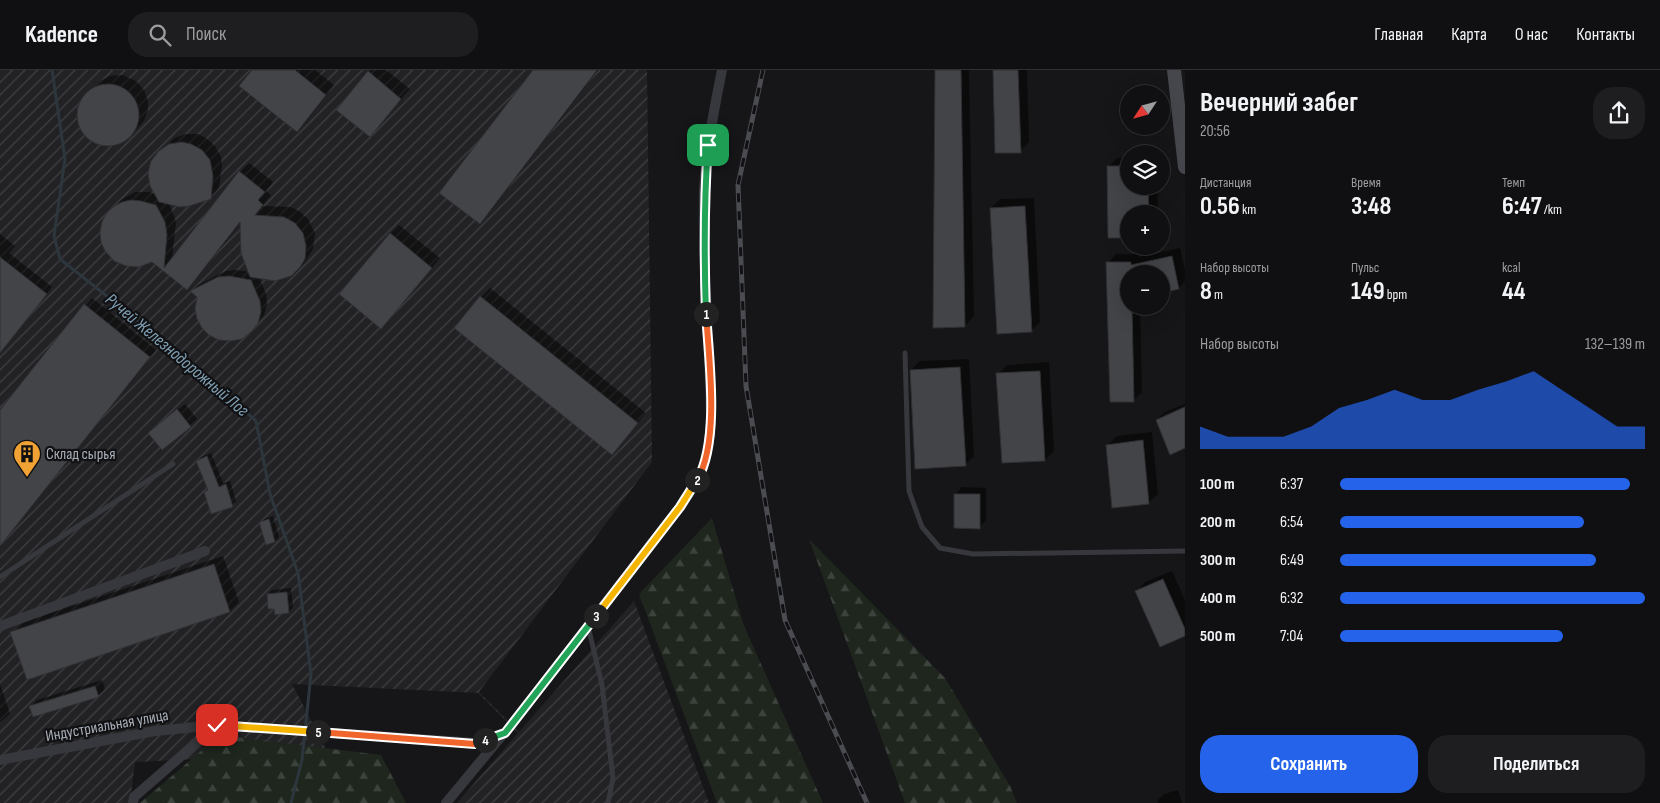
<!DOCTYPE html>
<html lang="ru">
<head>
<meta charset="utf-8">
<style>
	body { margin:0; font-family:"Sofia Sans Condensed",sans-serif; background:#1e1e20; color:#f1f3f6; height:100vh; display:flex; flex-direction:column; font-size:19px; white-space:nowrap }
	* { box-sizing:border-box; margin:0 }
	p { font-size:16px; color:#9c9d9f }
	.icon { flex:none; width:28px; height:28px; fill:none; stroke:currentColor; stroke-width:2; stroke-linecap:round; stroke-linejoin:round }
	.map { position:relative; flex:1; overflow:hidden }
	.details { display:flex; flex-direction:column; background:#101012; width:475px }
	.details>* { flex:none }
	.needle { width:32px; rotate:234deg }
	.controls { position:absolute; left:1120px; top:15px; display:grid; gap:10px }
	.controls a { display:grid; place-items:center; width:50px; height:50px; border-radius:50%; background:#101012; box-shadow:0 5px 20px #0002,0 0 0 1px #303032; font-size:25px }
	.pin { position:absolute; display:grid; place-items:center; width:42px; height:42px; color:#fff; margin:-21px; border-radius:10px; box-shadow:0 2px 8px #0006 }
	.km { position:absolute; width:25px; height:25px; margin:-12px; border-radius:50%; background:#222; color:#fff; font-size:14px; line-height:25px; text-align:center }
	.round { display:grid; place-items:center; flex:none; width:52px; height:52px; border-radius:20px; background:#1e1e20 }
	.overview { display:flex; align-items:center; justify-content:space-between; height:85px; padding:0 15px }
	h1 { font-size:28px; font-weight:700; line-height:38px }
	.metrics { display:grid; grid-template-columns:repeat(3,1fr); gap:8px; height:85px; padding:5px 15px }
	.metrics div { display:grid; align-content:center }
	.metrics b { font-size:25px; font-weight:700 }
	.metrics small { font-size:14px; font-weight:400 }
	.metrics p { font-size:14px }
	.chart { height:140px; padding:10px 15px }
	.chart p { display:flex; justify-content:space-between }
	.chart svg { width:100%; height:90px; margin-top:5px; fill:#2563eb; opacity:.7 }
	.action { display:flex; gap:10px; margin-top:auto; padding:10px 15px }
	.action a { flex:1; height:58px; border-radius:20px; background:#2563eb; color:#fff; font-size:20px; font-weight:700; line-height:58px; text-align:center }
	.action a+a { background:#1e1e20; color:#f1f3f6 }
	ul { padding:0 15px; list-style:none; font-size:16px }
	li { display:grid; grid-template-columns:80px 60px 1fr; align-items:center; height:38px }
	li i { height:12px; border-radius:6px; background:#2563eb }
	header { display:flex; align-items:center; gap:30px; box-sizing:border-box; height:70px; padding:0 25px; background:#101012; border-bottom:1px solid #303032 }
	header strong { font-size:24px }
	nav { display:flex; gap:28px; margin-inline-start:auto; font-size:18px }
	.search { width:350px; height:45px; background:#1e1e20; display:flex; align-items:center; gap:12px; box-sizing:border-box; padding:0 18px; border-radius:20px; color:#9c9d9f; font-size:19px }
	main { display:flex; flex:1; min-height:0 }
	.map>svg:first-child { display:block }
</style>
</head>
<body>
<header>
<strong>Kadence</strong>
<div class="search"><svg class="icon" aria-label="search" viewBox="0 0 24 24"><circle cx="10" cy="10" r="6"/><path d="M15 15l6 6"/></svg>Поиск</div>
<nav><a>Главная</a><a>Карта</a><a>О нас</a><a>Контакты</a></nav>
</header>
<main>
<div class="map">
<svg width="1185" height="733" viewBox="0 0 1185 733">
	<defs>
		<pattern id="industrial-furrows" width="10" height="10" patternUnits="userSpaceOnUse" patternTransform="scale(1.25)"><rect width="10" height="10" fill="#222225"/><path d="M-1 1l2-2M0 10L10 0M9 11l2-2" fill="none" stroke="#3f4043"/></pattern>
		<pattern id="forest-firs" width="22" height="20" patternUnits="userSpaceOnUse" patternTransform="scale(1.25)"><rect width="22" height="20" fill="#1e261e"/><path d="M5 1l3.5 6h-7zM16 11l3.5 6h-7z" fill="#3c433d"/></pattern>
	</defs>
	<rect width="100%" height="100%" fill="#161618"/>
	<path fill="url(#industrial-furrows)" d="M0,0H647L652,392L479,622L519,662L634,531L709,733H457L518,663L478,623L292,614L328,683L135,692L130,733H0Z"/>
	<g fill="url(#forest-firs)">
		<path d="M712,448L744,556L823,733H717L639,524Z"/>
		<path d="M809,469L945,608L1010,716L1017,733H905Z"/>
		<path d="M220,665L381,685L406,733H140Z"/>
	</g>
	<g fill="#0007">
		<path d="M253,0H315L334,15L306,52L297,61Z"/>
		<path d="M371,0H386L410,19L370,65L369,2Z"/>
		<path d="M535,0H598L489,143L479,152Z"/>
		<path d="M936,0H969L974,246L965,256Z"/>
		<path d="M994,0H1027L1029,72L1020,81Z"/>
		<path d="M122,5L136,11L144,20L148,31V39L144,51L127,69L116,75H104L93,71L84,64L79,53L78,41L82,30L100,11L110,6Z"/>
		<path d="M186,64H198L206,68L215,76L221,87L222,96L219,118L210,128L169,133L176,152L172,189L240,102L249,93L273,112L266,121L271,125L262,136L291,137L299,141L308,149L315,163L313,179L305,192L295,201L259,207L266,224L267,234L264,245L250,261L191,221L198,215L226,201L236,200L250,202L241,152L196,209L187,218L153,190L112,140L121,130L135,122H148L156,124L154,89L174,68Z"/>
		<path d="M1129,87V116H1157L1158,144H1129L1108,97L1117,88Z"/>
		<path d="M1034,128L1040,252L1031,261L991,138L1000,129Z"/>
		<path d="M399,155L440,188L390,248V164Z"/>
		<path d="M0,164L15,176L9,183L52,217L0,283Z"/>
		<path d="M1180,178L1185,200V211L1179,218L1161,204H1129V236H1140L1142,322L1134,330L1108,193L1116,184H1139V187Z"/>
		<path d="M490,218L646,343L612,383L481,227Z"/>
		<path d="M92,228L156,280L0,475V342Z"/>
		<path d="M969,289L974,386L965,395L911,300L920,291Z"/>
		<path d="M1049,292L1054,381L1045,390L998,304L1007,295Z"/>
		<path d="M185,334L197,349L162,379L149,363Z"/>
		<path d="M1185,334V336L1164,345V347L1185,339V377L1157,350L1165,342Z"/>
		<path d="M1152,362L1158,424L1148,433L1107,376L1117,366Z"/>
		<path d="M211,383L223,413L230,411L236,431L232,435L205,422L208,419L197,391L201,387Z"/>
		<path d="M962,417L986,418V451L979,457L956,424Z"/>
		<path d="M273,446L279,467L275,471L266,473L260,453L264,449Z"/>
		<path d="M223,486L239,532L230,541L12,562L21,553Z"/>
		<path d="M1172,501L1185,530V564L1136,522L1145,512Z"/>
		<path d="M291,518L293,538L288,542L275,537L268,524L272,520Z"/>
		<path d="M102,610L105,619L98,626L31,636L37,630Z"/>
		<path d="M0,614L10,644L0,652Z"/>
		<path d="M1178,720L1182,733H1158L1157,731L1164,724Z"/>
	</g>
	<g fill="none" stroke-linecap="round" stroke-linejoin="round">
		<path stroke="#2c363c" stroke-width="3" d="M52,0L65,89L54,166L60,189L200,300L256,351L270,424L298,503L311,604L302,690L291,733"/>
	</g>
	<g fill="#424448" stroke="#303034">
		<path d="M252,0H295L326,25L297,62L239,16Z"/>
		<path d="M533,0H597L480,154L439,123Z"/>
		<path d="M935,0H961L965,257L933,258Z"/>
		<path d="M993,0H1018L1021,83H995Z"/>
		<path d="M368,1L401,29L370,67L336,40Z"/>
		<circle cx="108" cy="45" r="31"/>
		<path d="M182,72L191,74L202,80L210,90L213,106L211,129L189,136L180,137L159,132L150,116L148,103L151,91L159,81L169,74Z"/>
		<path d="M1107,96H1129V116H1148L1149,144H1129V168H1108Z"/>
		<path d="M239,101L265,122L258,130L263,135L255,145L284,147L295,153L303,163L306,176L305,189L300,197L291,206L275,211L250,207L241,183L240,152L187,220L152,192L139,197L126,196L114,191L105,181L101,172L100,162L102,152L106,144L113,137L122,132L131,130L141,131L156,135L165,152L167,165L164,198Z"/>
		<path d="M1025,136L1032,262L997,264L990,138Z"/>
		<path d="M390,163L432,198L381,259L339,224Z"/>
		<path d="M1172,186L1179,219L1161,223V204H1129V236H1132L1134,332H1110L1106,192H1131V195Z"/>
		<path d="M0,187L47,224L0,283Z"/>
		<path d="M229,206L251,210L260,231L261,242L258,253L251,262L242,269L231,271L219,270L209,265L202,258L197,249L195,239L197,227L190,221L218,207Z"/>
		<path d="M480,226L638,353L612,385L454,258Z"/>
		<path d="M84,234L150,287L0,476V340Z"/>
		<path d="M960,297L966,396L915,399L910,300Z"/>
		<path d="M1040,301L1045,391L1002,393L996,303Z"/>
		<path d="M1185,337V378L1170,385L1156,350Z"/>
		<path d="M177,339L191,357L162,380L148,363Z"/>
		<path d="M1143,370L1149,434L1112,438L1106,375Z"/>
		<path d="M207,386L219,417L226,414L233,437L211,444L204,422L208,420L196,391Z"/>
		<path d="M954,424H980V459L954,458Z"/>
		<path d="M269,449L275,472L266,475L259,452Z"/>
		<path d="M214,494L230,542L27,610L10,562Z"/>
		<path d="M1163,509L1185,559V566L1160,577L1135,521Z"/>
		<path d="M287,522L289,543L275,545L274,539H268L267,524Z"/>
		<path d="M95,616L99,627L33,647L29,636Z"/>
	</g>
	<g fill="none" stroke-linecap="round" stroke-linejoin="round">
		<g stroke="#37383d" stroke-width="5">
			<path d="M905,283L909,421L922,457L940,478L973,484L1185,481"/>
			<path d="M0,507L173,394"/>
			<path d="M588,556L602,615L613,708L608,733"/>
		</g>
		<g stroke="#37383d" stroke-width="10">
			<path d="M0,556L205,481"/>
			<path d="M0,690L155,661L217,655L475,673L505,663L680,437C686,427 693,417 699,407C707,390 710,368 711,349C710,273 702,197 704,121C706,80 714,40 722,0"/>
			<path d="M133,733L134,727L217,655"/>
			<path d="M446,733L504,663"/>
		</g>
		<path stroke="#45474d" stroke-width="14" d="M1174,0L1185,97"/>
		<defs>
			<path id="rail" d="M763,0L738,115L746,316L785,550L867,733"/>
		</defs>
		<use href="#rail" stroke="#4a4c52" stroke-width="5"/>
		<use href="#rail" stroke="#111113" stroke-width="3" stroke-dasharray="9" stroke-linecap="butt"/>
	</g>
	<g fill="none" stroke-linecap="round" stroke-linejoin="round">
		<defs>
			<path id="split-1" d="M706,244C704,187 704,131 708,75"/>
			<path id="split-2" d="M697,410C720,372 709,289 706,244"/>
			<path id="split-3" d="M596,546L680,437L697,410"/>
			<path id="split-4" d="M485,670L505,663L596,546"/>
			<path id="split-5" d="M318,662L475,674L485,670"/>
			<path id="split-6" d="M217,655L318,662"/>
		</defs>
		<use href="#split-1" stroke="#fff" stroke-width="10"/>
		<use href="#split-2" stroke="#fff" stroke-width="10"/>
		<use href="#split-3" stroke="#fff" stroke-width="10"/>
		<use href="#split-4" stroke="#fff" stroke-width="10"/>
		<use href="#split-5" stroke="#fff" stroke-width="10"/>
		<use href="#split-6" stroke="#fff" stroke-width="10"/>
		<use href="#split-1" stroke="#22a559" stroke-width="6"/>
		<use href="#split-2" stroke="#f0652b" stroke-width="6"/>
		<use href="#split-3" stroke="#f5b400" stroke-width="6"/>
		<use href="#split-4" stroke="#22a559" stroke-width="6"/>
		<use href="#split-5" stroke="#f0652b" stroke-width="6"/>
		<use href="#split-6" stroke="#f5b400" stroke-width="6"/>
	</g>
	<defs>
		<symbol id="building-pin" viewBox="-11 -11 22 30"><path d="M0 17L-7.5 6A9.5 9.5 0 1 1 7.5 6Z" fill="#f1a234" stroke="#111113"/><path d="M-4-6H4V6H1V3H-1V6H-4ZM-2.5-4.3h1.7v1.8h-1.7ZM.8-4.3h1.7v1.8H.8ZM-2.5-1h1.7V.8h-1.7ZM.8-1h1.7V.8H.8Z" fill="#111"/></symbol>
	</defs>
	<g fill-rule="evenodd">
		<use href="#building-pin" x="11" y="368" width="32" height="43"/>
	</g>
	<g text-anchor="middle" dominant-baseline="central" stroke-width="4.5" stroke-linejoin="round" paint-order="stroke">
		<g font-size="16" fill="#a8aeb8" stroke="#111113" text-anchor="start">
			<text x="46" y="384">Склад сырья</text>
		</g>
		<g font-size="16" fill="#a8aeb8" stroke="#111113">
			<text transform="translate(107 656) rotate(-10)">Индустриальная улица</text>
		</g>
		<g font-size="18" font-style="italic" fill="#7f9fb3" stroke="#111113">
			<text transform="translate(177 285) rotate(40)">Ручей Железнодорожный Лог</text>
		</g>
	</g>
</svg>
<div class="controls">
<a><svg class="needle" viewBox="-14 -14 28 28"><path d="M0-13l5 13h-10z" fill="#e53935"/><path d="M0 13l5-13h-10z" fill="#9c9d9f"/></svg></a>
<a><svg class="icon" aria-label="layers" viewBox="0 0 24 24"><path d="M12 4l9 5-9 5-9-5zM3 14l9 5 9-5"/></svg></a>
<a>+</a>
<a>−</a>
</div>
<div class="pin" style="left:708px;top:75px;background:#1e9e55"><svg class="icon" aria-label="arrive" viewBox="0 0 24 24"><path d="M6 21V4h12l-3 4 3 4H6"/></svg></div>
<div class="pin" style="left:217px;top:655px;background:#d93025"><svg class="icon" aria-label="check" viewBox="0 0 24 24"><path d="M5 12l5 5 9-10"/></svg></div>
<b class="km" style="left:706px;top:244px">1</b>
<b class="km" style="left:697px;top:410px">2</b>
<b class="km" style="left:596px;top:546px">3</b>
<b class="km" style="left:485px;top:670px">4</b>
<b class="km" style="left:318px;top:662px">5</b>
</div>
<section class="details">
<div class="overview"><div><h1>Вечерний забег</h1><p>20:56</p></div><a class="round"><svg class="icon" aria-label="share" viewBox="0 0 24 24"><path d="M12 15V3M7 8l5-5 5 5M5 13v7h14v-7"/></svg></a></div>
<div class="metrics">
<div><p>Дистанция</p><b>0.56<small> km</small></b></div>
<div><p>Время</p><b>3:48</b></div>
<div><p>Темп</p><b>6:47<small> /km</small></b></div>
</div>
<div class="metrics">
<div><p>Набор высоты</p><b>8<small> m</small></b></div>
<div><p>Пульс</p><b>149<small> bpm</small></b></div>
<div><p>kcal</p><b>44</b></div>
</div>
<div class="chart"><p><span>Набор высоты</span>132–139 m</p>
<svg viewBox="0 0 160 44" preserveAspectRatio="none"><path d="M0 44V33L10 38L20 38L30 38L40 33L50 24L60 20L70 15L80 20L90 20L100 15L110 11L120 6L130 15L140 24L150 33L160 33V44z"/></svg>
</div>
<ul>
<li><b>100 m</b>6:37<i style="width:95%"></i></li>
<li><b>200 m</b>6:54<i style="width:80%"></i></li>
<li><b>300 m</b>6:49<i style="width:84%"></i></li>
<li><b>400 m</b>6:32<i style="width:100%"></i></li>
<li><b>500 m</b>7:04<i style="width:73%"></i></li>
</ul>
<div class="action"><a>Сохранить</a><a>Поделиться</a></div>
</section>
</main>
</body>
</html>
